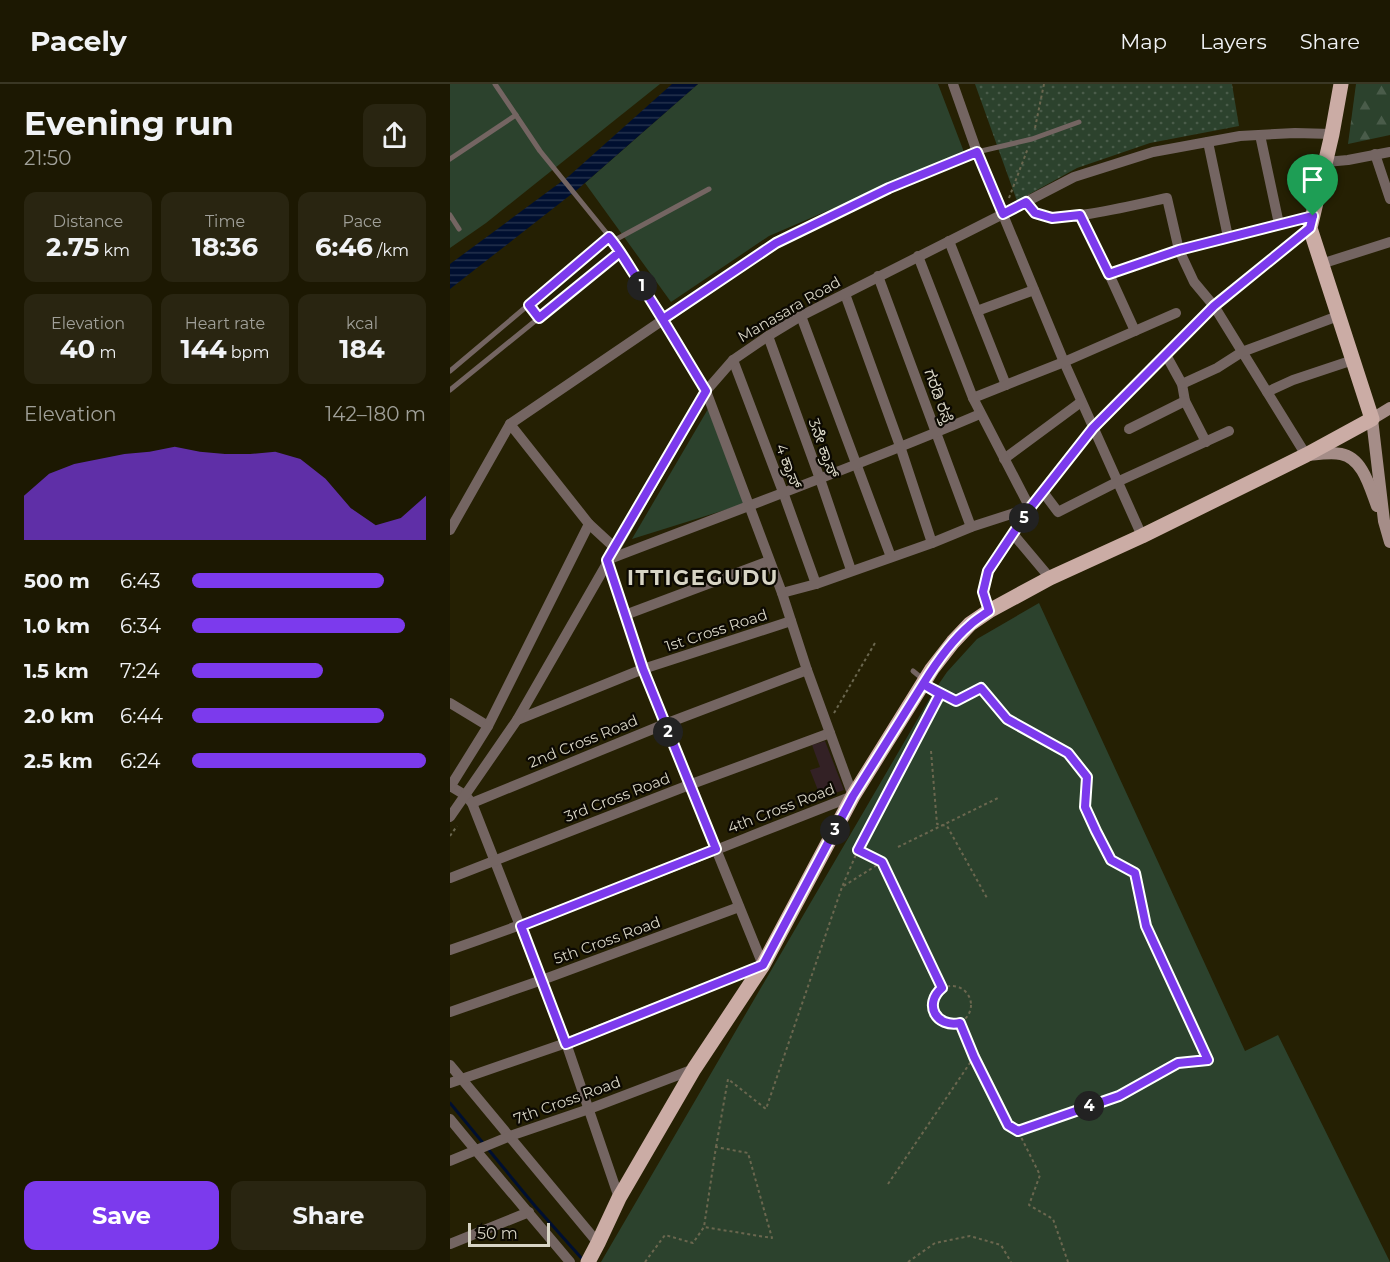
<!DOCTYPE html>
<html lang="en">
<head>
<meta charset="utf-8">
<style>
	body { margin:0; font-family:Montserrat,"Noto Sans Kannada",sans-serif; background:#292511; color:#f1f3f6; height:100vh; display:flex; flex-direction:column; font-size:22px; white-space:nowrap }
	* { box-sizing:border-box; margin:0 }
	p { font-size:20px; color:#a0a099 }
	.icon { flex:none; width:33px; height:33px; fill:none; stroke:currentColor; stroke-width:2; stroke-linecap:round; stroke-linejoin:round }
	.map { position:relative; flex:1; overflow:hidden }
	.side { display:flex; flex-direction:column; background:#1c1802; width:450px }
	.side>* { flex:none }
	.scale { position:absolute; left:18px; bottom:15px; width:82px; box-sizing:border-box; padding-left:6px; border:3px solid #d8d5c5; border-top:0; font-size:16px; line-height:21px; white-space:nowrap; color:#d8d5c5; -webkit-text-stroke:4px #0c0902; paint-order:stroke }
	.pin { position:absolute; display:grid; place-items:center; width:51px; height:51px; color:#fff; margin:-62px -26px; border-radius:50% 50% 50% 0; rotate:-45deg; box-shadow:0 0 6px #0007 }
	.pin .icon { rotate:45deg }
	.km { position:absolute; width:30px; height:30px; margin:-15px; border-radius:50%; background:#222; color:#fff; font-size:16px; line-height:30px; text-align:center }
	.round { display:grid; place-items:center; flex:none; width:63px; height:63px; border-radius:12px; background:#292511 }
	.overview { display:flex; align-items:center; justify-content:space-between; height:102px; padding:0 24px }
	h1 { font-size:33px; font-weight:700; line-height:45px }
	.metrics { display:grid; grid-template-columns:repeat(3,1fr); gap:9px; height:102px; padding:6px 24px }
	.metrics div { display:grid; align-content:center; border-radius:12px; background:#292511; text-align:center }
	.metrics b { font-size:26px; font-weight:700 }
	.metrics small { font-size:16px; font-weight:400 }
	.metrics p { font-size:16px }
	.chart { height:168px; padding:12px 24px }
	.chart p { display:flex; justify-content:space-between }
	.chart svg { width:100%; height:108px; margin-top:6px; fill:#7c3aed; opacity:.7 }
	.primary-button { display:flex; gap:12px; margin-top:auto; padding:12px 24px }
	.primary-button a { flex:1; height:69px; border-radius:12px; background:#7c3aed; color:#fff; font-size:24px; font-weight:700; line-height:69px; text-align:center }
	.primary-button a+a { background:#292511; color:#f1f3f6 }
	ul { padding:0 24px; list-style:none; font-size:20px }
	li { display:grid; grid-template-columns:96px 72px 1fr; align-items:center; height:45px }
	li i { height:15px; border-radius:8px; background:#7c3aed }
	header { display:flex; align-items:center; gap:36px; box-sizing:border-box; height:84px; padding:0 30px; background:#1c1802; border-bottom:2px solid #3a3724 }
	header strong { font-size:28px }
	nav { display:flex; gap:33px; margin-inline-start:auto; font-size:21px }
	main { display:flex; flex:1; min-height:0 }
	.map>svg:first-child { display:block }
</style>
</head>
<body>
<header>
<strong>Pacely</strong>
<nav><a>Map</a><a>Layers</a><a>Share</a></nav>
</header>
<main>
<section class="side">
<div class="overview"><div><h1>Evening run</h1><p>21:50</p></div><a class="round"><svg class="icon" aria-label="share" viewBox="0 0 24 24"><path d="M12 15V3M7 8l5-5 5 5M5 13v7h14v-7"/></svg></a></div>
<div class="metrics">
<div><p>Distance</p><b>2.75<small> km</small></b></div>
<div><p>Time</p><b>18:36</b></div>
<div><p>Pace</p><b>6:46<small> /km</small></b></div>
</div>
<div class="metrics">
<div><p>Elevation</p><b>40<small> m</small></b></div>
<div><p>Heart rate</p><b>144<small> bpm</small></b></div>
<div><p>kcal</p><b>184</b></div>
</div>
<div class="chart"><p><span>Elevation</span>142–180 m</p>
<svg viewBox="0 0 160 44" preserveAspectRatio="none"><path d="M0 44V26L10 17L20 13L30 11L40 9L50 8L60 6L70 8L80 9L90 9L100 8L110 11L120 19L130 31L140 38L150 35L160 26V44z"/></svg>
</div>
<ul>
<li><b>500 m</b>6:43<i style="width:82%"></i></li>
<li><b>1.0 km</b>6:34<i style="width:91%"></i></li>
<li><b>1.5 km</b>7:24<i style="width:56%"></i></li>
<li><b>2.0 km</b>6:44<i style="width:82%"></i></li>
<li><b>2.5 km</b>6:24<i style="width:100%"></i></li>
</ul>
<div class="primary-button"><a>Save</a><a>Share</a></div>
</section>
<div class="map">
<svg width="940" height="1178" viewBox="0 0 940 1178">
	<defs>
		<pattern id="grass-dots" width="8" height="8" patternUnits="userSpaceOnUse" patternTransform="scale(1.5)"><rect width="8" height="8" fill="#2c422d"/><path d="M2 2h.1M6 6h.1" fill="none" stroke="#4a5c4a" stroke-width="1.8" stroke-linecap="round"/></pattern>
		<pattern id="forest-firs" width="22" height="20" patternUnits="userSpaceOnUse" patternTransform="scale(1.5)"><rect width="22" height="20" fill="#2c422d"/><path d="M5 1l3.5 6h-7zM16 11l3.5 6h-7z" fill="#4a5c4a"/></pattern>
		<pattern id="water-rules" width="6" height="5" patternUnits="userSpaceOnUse" patternTransform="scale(1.5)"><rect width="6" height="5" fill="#000f30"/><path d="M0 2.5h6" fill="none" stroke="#24314c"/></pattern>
	</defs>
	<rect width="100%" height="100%" fill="#252003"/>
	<path fill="#332125" d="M375,657L394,706L371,714L360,686L370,683L362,661Z"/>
	<path fill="url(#grass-dots)" d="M525,0H782L789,42L700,59L627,84L567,117Z"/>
	<path fill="url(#forest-firs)" d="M906,0H940V51L898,60Z"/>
	<g fill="#2c422d">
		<path d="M0,0H210L36,139L0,164Z"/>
		<path d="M248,0H488L514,68L319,152L221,218L135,99Z"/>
		<path d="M258,325L294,420L182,455Z"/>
		<path d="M589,519L795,967L828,951L940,1178H151L484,607L497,588L527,555Z"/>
	</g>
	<path fill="url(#water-rules)" d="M222,0H248L128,105L0,205V180L119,92Z"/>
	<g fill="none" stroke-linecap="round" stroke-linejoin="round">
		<path stroke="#000f30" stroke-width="3" d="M0,1019L85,1122L134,1177"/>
		<g stroke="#6b674f" stroke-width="2" stroke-dasharray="3 3" stroke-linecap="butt">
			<path d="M585,44L594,0"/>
			<path d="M559,114L578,64"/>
			<path d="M483,606L506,617L531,604L557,635L618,669L637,693L635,723L646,747L661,776L685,789L696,842L758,977L728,979L669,1012L568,1047L590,1091L579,1121L603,1135L618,1178"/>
			<path d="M384,629L425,559"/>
			<path d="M481,667L487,740L497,742L537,814"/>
			<path d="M0,752L7,742"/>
			<path d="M448,763L548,714"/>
			<path d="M408,766L490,610"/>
			<path d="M432,778L492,904"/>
			<circle cx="502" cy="921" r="19"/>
			<path d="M509,939L524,973L558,1041L568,1047"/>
			<path d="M266,1063L278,995L316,1025L392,803L432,778L408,766L392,803"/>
			<path d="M438,1100L524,973"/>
			<path d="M195,1178L215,1151L243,1159L254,1143L266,1063L298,1069L322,1154L254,1143"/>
			<path d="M458,1178L485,1159L520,1152L551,1161L561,1178"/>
		</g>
		<g stroke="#746562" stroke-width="5">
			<path d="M45,0L90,67L163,157L204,220"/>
			<path d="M527,68L582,55L629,38"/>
			<path d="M0,75L66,31"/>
			<path d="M0,131L9,145"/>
			<path d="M163,157L259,105"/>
			<path d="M79,221L89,234"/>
			<path d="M0,287L159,153"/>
			<path d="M0,306L170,168"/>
			<path d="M463,587L474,596"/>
		</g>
		<g stroke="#746562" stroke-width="10">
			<path d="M503,0L527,68L614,278L692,452"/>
			<path d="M810,51L829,140"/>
			<path d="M758,58L778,153"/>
			<path d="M925,70L940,115"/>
			<path d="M876,78L898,76L940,68"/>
			<path d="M576,118C579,121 582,127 585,129C605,142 691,119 717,114L729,166L744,198L764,222L856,371"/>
			<path d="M630,131L659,190L685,247"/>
			<path d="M499,157L556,301"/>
			<path d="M871,180L940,158"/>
			<path d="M659,190L729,166L863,132"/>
			<path d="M428,192L521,443"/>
			<path d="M395,210L450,362L482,459"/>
			<path d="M527,227L584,206"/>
			<path d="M351,232L441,473"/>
			<path d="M318,252L370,395L401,486"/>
			<path d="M716,271L732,300L735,317L756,358"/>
			<path d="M283,276L333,408L366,500"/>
			<path d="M732,300L767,284L792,268L888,232"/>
			<path d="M817,308L843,296L903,276"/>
			<path d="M523,314L614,278L726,229"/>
			<path d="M60,340L139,440L165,464"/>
			<path d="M679,345L735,317"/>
			<path d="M554,375L631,318"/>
			<path d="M593,408L608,428L667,398L779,347"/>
			<path d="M0,446L60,340L326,159L439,104L527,68"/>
			<path d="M563,450L600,494"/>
			<path d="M332,509L366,500L482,459L521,443L580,424L523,314L468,172"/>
			<path d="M539,527L533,508L539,487L580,424L643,344L764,222L860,144"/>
			<path d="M175,531L319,477"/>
			<path d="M0,619L38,642"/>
			<path d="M67,636L193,585L341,537"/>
			<path d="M0,702L15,711L22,719L116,959L169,1114"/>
			<path d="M0,703L38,642L139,440"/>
			<path d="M22,719L215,640L357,586"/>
			<path d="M0,733L67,636L256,307L283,276L318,252L351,232L553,130L624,93L703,68L790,52L845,49L882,50"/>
			<path d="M0,794L239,701L380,649"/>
			<path d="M0,866C136,819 269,764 403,712L357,586L332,509L256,307L204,220"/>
			<path d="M0,928L92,896L289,823"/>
			<path d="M0,981L148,1159"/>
			<path d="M0,999L116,959L313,881L193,585L157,476C282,428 408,382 530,330"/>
			<path d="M0,1035C39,1083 80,1130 120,1178"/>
			<path d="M0,1077L60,1052L139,1025L244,985"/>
			<path d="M0,1160L79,1128"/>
		</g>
		<g stroke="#a58d88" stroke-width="12">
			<path d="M940,324L922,335L934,437L940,458"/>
			<path d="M858,371C868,370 881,368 891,370C913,374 920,404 927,422"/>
		</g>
		<path stroke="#cbaca5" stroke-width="15" d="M138,1178L148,1159L169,1114L244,985L313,881L403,712L482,585L503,558L520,540L539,527L600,494L692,452L856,371L922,335L860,144L882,50L891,0"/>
	</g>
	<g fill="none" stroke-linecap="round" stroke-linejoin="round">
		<defs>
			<path id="route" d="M863,132L729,166L659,190L630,131L602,134L585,129L576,118L553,130L527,68L439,104L326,159L213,235L170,168L89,234L79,221L159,153C171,167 180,184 190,199C213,235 234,271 256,307L157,476L193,585L266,765L71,842L116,960L313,881L403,712L473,600L506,617L531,604L557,635L618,669L637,693L635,723L646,747L661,776L685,789L696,842L758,976L728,979L669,1012L568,1047L558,1041L524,973L510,939C486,944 473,920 492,904L432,778L408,766L490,610L473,600C486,579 501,557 520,541C525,536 532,532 539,527L533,508L538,487L580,424L643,344L764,222L860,144L863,132"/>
		</defs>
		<use href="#route" stroke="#fff" stroke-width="12"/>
		<use href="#route" stroke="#7c3aed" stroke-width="8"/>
	</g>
	<g text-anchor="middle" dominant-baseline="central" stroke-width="4.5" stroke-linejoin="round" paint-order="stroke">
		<g font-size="15" fill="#d8d5c5" stroke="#0c0902">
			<text transform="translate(339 225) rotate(-30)">Manasara Road</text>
			<text transform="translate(489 312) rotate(70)">ಗರಡಿ ರಸ್ತೆ</text>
			<text transform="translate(374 364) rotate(70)">3ನೆೇ ಕ್ರಾಸ್</text>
			<text transform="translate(339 382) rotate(69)">4 ಕ್ರಾಸ್</text>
			<text transform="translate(266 546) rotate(-18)">1st Cross Road</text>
			<text transform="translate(133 657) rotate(-22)">2nd Cross Road</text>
			<text transform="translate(167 713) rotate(-21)">3rd Cross Road</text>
			<text transform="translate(331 724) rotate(-21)">4th Cross Road</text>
			<text transform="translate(157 856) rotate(-20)">5th Cross Road</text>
			<text transform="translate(117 1016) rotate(-20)">7th Cross Road</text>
		</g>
		<g font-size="21" font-weight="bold" letter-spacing="1.5" fill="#d8d5c5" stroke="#0c0902">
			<text x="253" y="493">ITTIGEGUDU</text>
		</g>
	</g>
</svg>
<div class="scale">50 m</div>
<div class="pin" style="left:863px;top:132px;background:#1e9e55"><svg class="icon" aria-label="arrive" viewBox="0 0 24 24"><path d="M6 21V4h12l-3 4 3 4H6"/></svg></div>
<b class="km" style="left:192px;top:202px">1</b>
<b class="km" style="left:218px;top:648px">2</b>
<b class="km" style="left:385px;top:746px">3</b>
<b class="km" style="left:639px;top:1022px">4</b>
<b class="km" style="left:574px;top:434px">5</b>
</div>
</main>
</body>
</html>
